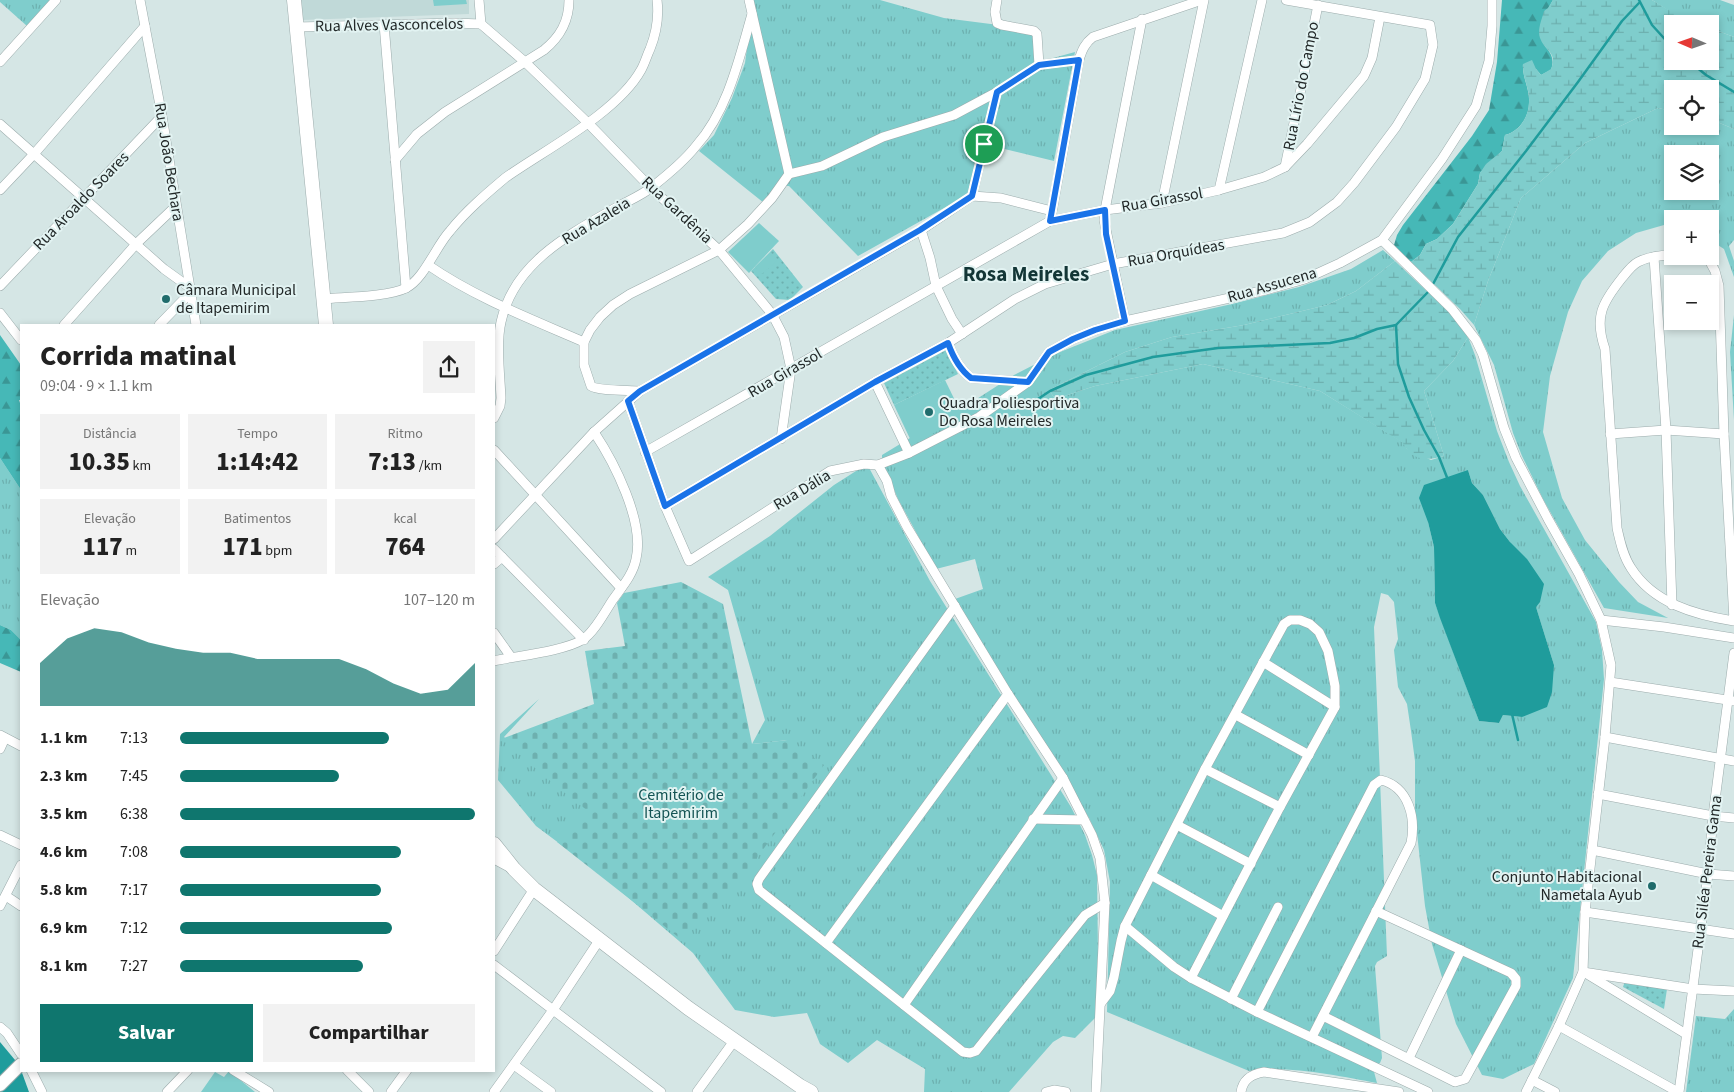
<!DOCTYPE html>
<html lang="pt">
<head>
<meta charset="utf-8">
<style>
	body { margin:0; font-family:"Source Sans 3",sans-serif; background:#f2f2f2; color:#222; height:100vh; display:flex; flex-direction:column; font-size:19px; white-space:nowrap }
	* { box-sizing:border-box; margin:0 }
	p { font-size:16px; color:#767676 }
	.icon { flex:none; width:28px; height:28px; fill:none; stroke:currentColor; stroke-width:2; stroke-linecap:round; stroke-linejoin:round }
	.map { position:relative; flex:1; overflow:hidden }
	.details { position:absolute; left:20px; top:324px; width:475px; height:748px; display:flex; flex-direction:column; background:#fff; border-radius:0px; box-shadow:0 2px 8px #0003 }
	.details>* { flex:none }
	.needle { width:32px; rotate:272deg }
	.controls { position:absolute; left:1664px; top:15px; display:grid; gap:10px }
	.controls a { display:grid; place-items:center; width:55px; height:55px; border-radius:0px; background:#fff; box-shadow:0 2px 8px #0003; font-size:25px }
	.pin { position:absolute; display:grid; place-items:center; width:42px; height:42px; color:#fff; margin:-21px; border:2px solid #fff; border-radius:50%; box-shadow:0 1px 5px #0007 }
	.round { display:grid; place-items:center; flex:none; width:52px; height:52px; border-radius:0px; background:#f2f2f2 }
	.head { display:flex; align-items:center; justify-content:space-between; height:85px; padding:0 20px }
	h1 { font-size:28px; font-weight:800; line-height:38px }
	.metrics { display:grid; grid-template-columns:repeat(3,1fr); gap:8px; height:85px; padding:5px 20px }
	.metrics div { display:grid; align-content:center; border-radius:0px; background:#f2f2f2; text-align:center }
	.metrics b { font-size:25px; font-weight:800 }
	.metrics small { font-size:14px; font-weight:400 }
	.metrics p { font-size:14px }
	.chart { height:140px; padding:10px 20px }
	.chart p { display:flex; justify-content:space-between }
	.chart svg { width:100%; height:90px; margin-top:5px; fill:#0f766e; opacity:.7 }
	.button { display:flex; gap:10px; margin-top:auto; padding:10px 20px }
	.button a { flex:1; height:58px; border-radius:0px; background:#0f766e; color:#fff; font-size:20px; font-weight:800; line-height:58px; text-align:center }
	.button a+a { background:#f2f2f2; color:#222 }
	ul { padding:0 20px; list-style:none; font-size:16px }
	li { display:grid; grid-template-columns:80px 60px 1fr; align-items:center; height:38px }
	li i { height:12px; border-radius:6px; background:#0f766e }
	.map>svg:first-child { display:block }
</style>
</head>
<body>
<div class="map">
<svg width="1734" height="1092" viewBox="0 0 1734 1092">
	<defs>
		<pattern id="grass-tufts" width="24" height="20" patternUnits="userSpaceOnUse" patternTransform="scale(1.25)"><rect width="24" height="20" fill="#7fcdcc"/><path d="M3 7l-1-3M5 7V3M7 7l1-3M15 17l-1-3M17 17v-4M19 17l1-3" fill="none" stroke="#6db0af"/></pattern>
		<pattern id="forest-firs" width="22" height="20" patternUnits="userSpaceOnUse" patternTransform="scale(1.25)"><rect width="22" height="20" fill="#46b8b7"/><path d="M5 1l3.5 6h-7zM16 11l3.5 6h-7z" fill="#3a9695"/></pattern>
		<pattern id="wetland-marsh" width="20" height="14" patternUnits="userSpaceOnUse" patternTransform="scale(1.25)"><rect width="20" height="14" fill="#7fcdcc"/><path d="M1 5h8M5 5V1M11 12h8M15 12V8" fill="none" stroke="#6db0af"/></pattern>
		<pattern id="cemetery-stones" width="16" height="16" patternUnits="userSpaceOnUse" patternTransform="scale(1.25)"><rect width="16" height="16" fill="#7fcdcc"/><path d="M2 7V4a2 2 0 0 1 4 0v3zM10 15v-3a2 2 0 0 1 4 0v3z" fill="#6db0af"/></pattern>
		<pattern id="park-dots" width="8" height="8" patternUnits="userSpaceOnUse" patternTransform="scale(1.25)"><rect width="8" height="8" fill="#7fcdcc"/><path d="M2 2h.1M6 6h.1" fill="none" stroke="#6db0af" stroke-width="1.8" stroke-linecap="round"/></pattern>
	</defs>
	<rect width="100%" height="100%" fill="#d5e6e5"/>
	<path fill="#c0d9d8" d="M300,0H469V14L302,20Z"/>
	<g fill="url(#grass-tufts)" fill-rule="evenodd">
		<path d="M0,0H51L27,26L0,2Z"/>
		<path d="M749,0H880L944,18L1038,30L1042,61L1075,52L1054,161L992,146L977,182L971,193L858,256L789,186H784L769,207L699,151L714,135L732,98L745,63L750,25Z"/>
		<path d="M1652,0H1720L1734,5V37L1710,28V24C1690,24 1669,11 1652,0Z"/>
		<path d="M1658,108L1672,111V126H1710V119L1734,129V240L1729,246L1734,261V277L1724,249L1710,240V219H1672V227L1664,225L1636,233L1608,251L1582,281L1568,312L1550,376L1543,432L1562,498L1585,540L1619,582L1638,602L1668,618L1604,608L1543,499L1522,456L1513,433L1494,365L1474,325L1488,281L1521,198L1585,143ZM1672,154H1710V191H1672Z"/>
		<path d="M1383,250L1395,261L1356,291L1327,305L1244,325L1172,337L1125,352L1049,390L1055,399L1095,386L1203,364L1320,391L1404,443L1407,449L1431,460L1444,456L1424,391L1453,361L1468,337L1475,355L1497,431L1509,462L1520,486L1596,622L1602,650L1604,679L1573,978L1534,1064L1503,1079L1482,1075L1456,1024L1432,944L1425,906L1415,815V761L1411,731L1407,704L1398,687L1394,650L1398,639L1394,602L1388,595L1381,593L1374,627L1387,956L1377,962L1375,966L1382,1058L1380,1063L1373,1068L1377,1083C1340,1076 1286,1065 1249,1071L1107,1012L1110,882L1104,850L1089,818L955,599L983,589L975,559L936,569L898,499L882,461V455L910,438L955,413L1014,375L1055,354L1115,330L1232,304L1299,287L1351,269ZM1468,470L1472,483L1483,495L1500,529L1510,542L1536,607L1554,665L1522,717L1503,715L1499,723L1479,721L1435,603L1434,547L1428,522Z"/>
		<path d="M1734,315V420L1730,352Z"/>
		<path d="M0,458L21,490V640L11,630L0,625Z"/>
		<path d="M867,464L930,581L1071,807L1085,835L1092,855L1097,875L1098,954L1095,1018L1075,1038L1063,1036L1053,1042L1009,1092H924L925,1069L877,1040L848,1063L820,1044L807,1013L774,1017L735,1010L693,953L603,876L536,826L498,780L500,734L539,699L504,737L583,803L788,740L752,744L765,720L728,590L708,577L770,536L834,485Z"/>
		<path d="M1734,1009V1092H1686L1696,1016L1725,1019Z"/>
	</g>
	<g fill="url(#forest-firs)">
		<path d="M1502,0H1553L1548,9L1544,45C1551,53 1555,59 1551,70L1541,75L1536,69L1523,64C1522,77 1530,89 1529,103C1529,117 1519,132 1505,135L1502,151L1480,173L1478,184L1453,224L1437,239L1426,244L1420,255L1411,262L1394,245L1397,235L1403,225L1472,136L1489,110L1497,62Z"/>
		<path d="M0,335L21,365V400H19L21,406V490L0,458Z"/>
		<path d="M0,625L11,630L21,640V672L0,663Z"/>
	</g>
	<g fill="url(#wetland-marsh)">
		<path d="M1553,0H1652L1667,9L1699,24H1672V61H1710V28L1734,37V129L1710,119V89H1672V111L1658,108L1585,143L1521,198L1488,281L1474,325L1460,309L1411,262L1420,255L1426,244L1437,239L1453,224L1478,184L1480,173L1486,164L1502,151L1505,135C1519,132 1529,117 1529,102C1530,89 1522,77 1523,64L1532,60L1536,69L1541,75L1551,69C1558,52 1545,52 1540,38C1537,30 1542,19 1544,11L1548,8Z"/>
		<path d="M1395,261L1453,316L1468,337L1453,361L1424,391L1444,456C1427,461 1412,461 1403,443L1320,391L1203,364L1095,386L1055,399L1049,390L1125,352L1172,337L1244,325L1327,305L1356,291Z"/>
	</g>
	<path fill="url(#cemetery-stones)" d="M681,582L723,604L752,744L788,740L824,765L754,862L682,940L557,842L588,811C558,788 530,765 504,738L594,704L585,651L625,646L617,603L624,593Z"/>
	<g fill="url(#park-dots)">
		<path d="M773,249L803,287L790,300L776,299L751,271Z"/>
		<path d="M946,350L958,374L894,405L884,383Z"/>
		<path d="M1625,981L1667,989L1664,1009L1623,987Z"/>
	</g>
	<g fill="#7fcdcc">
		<path d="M433,0H466L467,4L434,6Z"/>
		<path d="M759,223L779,241L749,273L728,252Z"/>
		<path d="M770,253L777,261L762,274L755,267Z"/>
		<path d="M945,380L964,419L912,443L894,405Z"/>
		<path d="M229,1071L255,1092H201L215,1072L224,1077Z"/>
	</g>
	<g fill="#1f9c9c">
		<path d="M1468,470L1472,483L1483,495L1500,529L1510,542L1527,559L1544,584L1540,602L1536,607L1554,665L1552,692L1547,707L1522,717L1503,715L1499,723L1479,721L1440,618L1435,603L1434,547L1428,522L1419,498L1424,485Z"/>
		<path d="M0,1042L15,1060L21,1070L29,1092H0Z"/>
	</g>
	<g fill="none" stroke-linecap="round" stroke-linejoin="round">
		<g stroke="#1f9c9c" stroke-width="2.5">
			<path d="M1639,0L1652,25L1672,47"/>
			<path d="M1689,61L1706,75L1734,92"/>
			<path d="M1432,286L1458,237L1526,151L1578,82L1622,21L1639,3"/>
			<path d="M1396,325L1398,364L1409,397L1424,430L1439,457L1448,480"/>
			<path d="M1029,405L1050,391L1086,375L1153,357L1218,348L1330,343L1354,338L1377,329L1396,325L1429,291"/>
			<path d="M1512,714L1518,740"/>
		</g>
		<defs>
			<g id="minor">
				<path d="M140,0L162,116L196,325"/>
				<path d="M479,0L481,24"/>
				<path d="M997,0L995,12L997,23L1002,25L1034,31L1037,34L1039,65"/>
				<path d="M384,24L406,288"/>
				<path d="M481,24L525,62L588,123L651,188L719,250L772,314L784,337L791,369L781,439"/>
				<path d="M297,27L454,23L481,24"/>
				<path d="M0,62L56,0"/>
				<path d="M0,124L164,269L189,287"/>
				<path d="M395,160L417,134L445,112L544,50C560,37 569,22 569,0"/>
				<path d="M1285,167L1318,5"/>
				<path d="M789,174L822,166L883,137L954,115L997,92L1039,65L1079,60"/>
				<path d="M0,190L34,154L145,26"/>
				<path d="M1219,190L1262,0"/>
				<path d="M972,196L997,92"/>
				<path d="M1162,203L1204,0"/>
				<path d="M1051,217L1079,60C1082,50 1085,43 1093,37L1202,0"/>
				<path d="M921,230L930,258L936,286L952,319L962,334"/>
				<path d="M1382,240L1452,309L1476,340L1483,355L1504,428L1516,458L1548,519L1579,574L1601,620L1611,665L1605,737L1585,912L1583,972L1559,1026L1526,1092"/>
				<path d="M1672,255C1662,255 1648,257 1638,262C1632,265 1626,273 1622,278C1602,303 1594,317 1605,349L1617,528C1620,541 1623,556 1631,568C1653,603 1695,615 1734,621L1724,434L1719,286L1715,271L1709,260L1697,256"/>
				<path d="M1654,257L1666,430L1672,605"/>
				<path d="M428,265C476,298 531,319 584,342"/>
				<path d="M0,286L162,116"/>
				<path d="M323,299C344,297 388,297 406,288C424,279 436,246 450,231C466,211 486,194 505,178C546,149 617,113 641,70C645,63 647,55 650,49C656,34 659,16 657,0"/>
				<path d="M0,313L21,340"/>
				<path d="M1125,321L1104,220L1105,210L1142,19"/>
				<path d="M64,325L137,243L176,206"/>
				<path d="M159,325L190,293"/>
				<path d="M948,343C953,357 959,369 971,378L1028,382"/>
				<path d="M875,382L909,453"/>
				<path d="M640,391C629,390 598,391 591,386L584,365V342L590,330L600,317L613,305L630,294L719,250L748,224L772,198L789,174L749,0"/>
				<path d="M628,401L665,506L689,561L830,471L864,464L878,465L909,453L979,417L1028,382L1049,352L1073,339L1095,330L1125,321L1266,290L1305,279L1340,263L1382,240L1442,159L1476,106L1489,61L1492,26V0"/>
				<path d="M494,418L500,406L501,398C500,376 496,343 501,322C514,262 570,234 619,206C630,200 642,195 652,187C666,176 685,160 696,146C728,110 739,59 752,14"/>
				<path d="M1610,434L1666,430L1724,434"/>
				<path d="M494,450L621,588"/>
				<path d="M645,452L1050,221L1105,210L1162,203L1219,190L1264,177L1285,167L1307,144L1364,76L1372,58L1380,17"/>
				<path d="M878,465L887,481L891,496L907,527L1008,694L1063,778L1092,835L1100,858L1105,903L1096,1092"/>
				<path d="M665,506L875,382L948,343L1015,299L1045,284L1113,264L1283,233L1310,222L1337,202L1354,183L1396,127L1425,79L1433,45L1430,25L1286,0"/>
				<path d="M494,539L594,432L640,391L921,230L972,196L1001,198L1052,211"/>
				<path d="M494,549L584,640"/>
				<path d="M494,564L502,557"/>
				<path d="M955,606L759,879L757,884L759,890L963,1052L970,1053L976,1051L1085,915L1105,903"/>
				<path d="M1601,620L1664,627L1734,638"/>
				<path d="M494,633L511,657"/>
				<path d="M494,661C516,656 564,651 582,640C593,634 605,612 612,601C621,588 633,575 636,559C645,522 614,462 594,432"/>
				<path d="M1263,662L1335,707"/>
				<path d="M1610,682L1734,701"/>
				<path d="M1236,715L1309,755"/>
				<path d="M0,735L21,746"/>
				<path d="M1605,737L1734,761"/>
				<path d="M0,749L5,738"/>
				<path d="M1205,769L1280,807"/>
				<path d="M1598,794L1713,816L1734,818"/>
				<path d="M1033,819L1084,820"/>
				<path d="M1177,825L1251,864"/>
				<path d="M0,835L21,845"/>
				<path d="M1592,850L1708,874L1734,876"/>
				<path d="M494,859L509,867"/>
				<path d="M1151,875L1223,916"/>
				<path d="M6,896L21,906"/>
				<path d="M0,906L21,865"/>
				<path d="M1585,912L1734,934"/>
				<path d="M1125,926L1174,967L1191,978L1257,1012L1428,1092"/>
				<path d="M826,943L1008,694"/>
				<path d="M494,951L534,889"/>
				<path d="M494,965L661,1092"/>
				<path d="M1583,972L1693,989L1734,991"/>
				<path d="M1587,974L1686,1034"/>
				<path d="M1231,999L1278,907"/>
				<path d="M1101,1003L1110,991L1114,977L1121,941L1125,926L1205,769L1284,624L1290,620H1300L1310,624L1319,632L1328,651L1335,686V707L1280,807L1191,978"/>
				<path d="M904,1005L1063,778"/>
				<path d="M1257,1012L1374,785L1381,780C1409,787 1416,818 1411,843L1312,1037"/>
				<path d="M1323,1016L1455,1082L1465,1079L1516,986V979L1511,973L1376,911"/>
				<path d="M1559,1026L1678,1092"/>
				<path d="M0,1027L7,1033L21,1054"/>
				<path d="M1409,1058L1461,950"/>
				<path d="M514,1065L551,1092"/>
				<path d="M31,1070L42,1092"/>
				<path d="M233,1070L269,1092"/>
				<path d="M347,1070L369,1092"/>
				<path d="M1532,1080L1555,1092"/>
				<path d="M167,1092L188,1070"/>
				<path d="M391,1092L407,1070"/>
				<path d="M494,1092L553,1010L600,939"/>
				<path d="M697,1092L734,1041"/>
				<path d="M1046,1092L1054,1090L1066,1092"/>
				<path d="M1241,1092C1243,1079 1252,1074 1264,1072L1399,1092"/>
				<path d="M1679,1092L1708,874L1713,816L1734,653"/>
			</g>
			<path id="secondary" d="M0,1085L21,1064"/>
			<g id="primary">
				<path d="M294,0L326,325"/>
				<path d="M494,844L514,869L534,889L688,1008L800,1086L811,1092"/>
			</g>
		</defs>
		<use href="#minor" stroke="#9cacac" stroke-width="10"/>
		<use href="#secondary" stroke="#9cacac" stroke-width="14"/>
		<use href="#primary" stroke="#9cacac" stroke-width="15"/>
		<use href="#minor" stroke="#fff" stroke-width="9"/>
		<use href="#secondary" stroke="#fff" stroke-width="12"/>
		<use href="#primary" stroke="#fff" stroke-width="14"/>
	</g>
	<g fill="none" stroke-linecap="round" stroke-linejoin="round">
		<defs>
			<path id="route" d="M1079,60L1050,221L1105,210L1106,234L1125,321L1095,330L1073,339L1049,352L1028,382L971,378C959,369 953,357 948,343L875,382L665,506L628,401L640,391L920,230L972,196L997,92L1039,65Z"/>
		</defs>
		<use href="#route" stroke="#fff" stroke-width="10"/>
		<use href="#route" stroke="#1a73e8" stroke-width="6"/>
	</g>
	<g fill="#206c6c" stroke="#e2f3f2" stroke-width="2">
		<circle cx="166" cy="299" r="5"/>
		<circle cx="929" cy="412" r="5"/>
		<circle cx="1652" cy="886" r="5"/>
	</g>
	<g text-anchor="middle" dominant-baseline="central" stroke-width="4" stroke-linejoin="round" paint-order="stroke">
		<g font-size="16" fill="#222828" stroke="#e2f3f2">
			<text transform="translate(389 25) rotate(-1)">Rua Alves Vasconcelos</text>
			<text transform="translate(1301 86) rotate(-79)">Rua Lírio do Campo</text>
			<text transform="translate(169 162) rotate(81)">Rua João Bechara</text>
			<text transform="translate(1162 200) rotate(-10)">Rua Girassol</text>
			<text transform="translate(81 201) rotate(-46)">Rua Aroaldo Soares</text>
			<text transform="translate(677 210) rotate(43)">Rua Gardênia</text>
			<text transform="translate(596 221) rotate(-31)">Rua Azaleia</text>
			<text transform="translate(1176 253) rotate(-10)">Rua Orquídeas</text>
			<text transform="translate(1272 285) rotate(-16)">Rua Assucena</text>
			<text transform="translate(785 373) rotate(-30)">Rua Girassol</text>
			<text transform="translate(802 490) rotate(-31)">Rua Dália</text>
			<text transform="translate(1707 872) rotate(-83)">Rua Siléa Pereira Gama</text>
		</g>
		<g font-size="16" fill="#222828" stroke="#e2f3f2" text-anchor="start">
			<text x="176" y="290">Câmara Municipal<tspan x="176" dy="18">de Itapemirim</tspan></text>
			<text x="939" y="403">Quadra Poliesportiva<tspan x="939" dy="18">Do Rosa Meireles</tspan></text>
			<text x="1642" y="877" text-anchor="end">Conjunto Habitacional<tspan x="1642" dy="18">Nametala Ayub</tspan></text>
		</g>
		<g font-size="16" fill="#135454" stroke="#e2f3f2">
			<text x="681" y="795">Cemitério de<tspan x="681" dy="18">Itapemirim</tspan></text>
		</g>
		<g font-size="21" font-weight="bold" fill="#133636" stroke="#e2f3f2">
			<text x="1026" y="274">Rosa Meireles</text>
		</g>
	</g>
</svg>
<div class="controls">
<a><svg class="needle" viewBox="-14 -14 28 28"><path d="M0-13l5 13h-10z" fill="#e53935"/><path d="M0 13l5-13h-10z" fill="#767676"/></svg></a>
<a><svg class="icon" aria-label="locate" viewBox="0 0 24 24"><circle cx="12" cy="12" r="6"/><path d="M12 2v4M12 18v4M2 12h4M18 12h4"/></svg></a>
<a><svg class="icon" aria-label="layers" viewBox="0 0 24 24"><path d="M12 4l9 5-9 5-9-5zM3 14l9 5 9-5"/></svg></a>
<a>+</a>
<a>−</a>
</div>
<div class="pin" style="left:984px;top:144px;background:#1e9e55"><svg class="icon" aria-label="arrive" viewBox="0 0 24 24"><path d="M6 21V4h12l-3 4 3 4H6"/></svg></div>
<section class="details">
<div class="head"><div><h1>Corrida matinal</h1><p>09:04 · 9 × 1.1 km</p></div><a class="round"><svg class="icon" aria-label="share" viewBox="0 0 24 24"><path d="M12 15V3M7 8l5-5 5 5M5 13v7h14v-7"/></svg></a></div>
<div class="metrics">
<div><p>Distância</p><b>10.35<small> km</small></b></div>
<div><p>Tempo</p><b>1:14:42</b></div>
<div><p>Ritmo</p><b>7:13<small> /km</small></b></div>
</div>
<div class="metrics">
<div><p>Elevação</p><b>117<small> m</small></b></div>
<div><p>Batimentos</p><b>171<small> bpm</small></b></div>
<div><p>kcal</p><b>764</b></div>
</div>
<div class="chart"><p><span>Elevação</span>107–120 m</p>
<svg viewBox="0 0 160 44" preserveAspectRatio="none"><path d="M0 44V23L10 11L20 6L30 8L40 13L50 16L60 18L70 18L80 21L90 21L100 21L110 21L120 26L130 33L140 38L150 36L160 23V44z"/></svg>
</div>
<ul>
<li><b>1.1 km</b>7:13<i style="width:71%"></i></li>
<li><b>2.3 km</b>7:45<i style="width:54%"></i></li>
<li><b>3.5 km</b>6:38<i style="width:100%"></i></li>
<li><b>4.6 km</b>7:08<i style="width:75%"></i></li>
<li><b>5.8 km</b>7:17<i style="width:68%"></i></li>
<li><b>6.9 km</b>7:12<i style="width:72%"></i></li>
<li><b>8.1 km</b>7:27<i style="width:62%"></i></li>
</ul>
<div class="button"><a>Salvar</a><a>Compartilhar</a></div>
</section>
</div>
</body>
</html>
